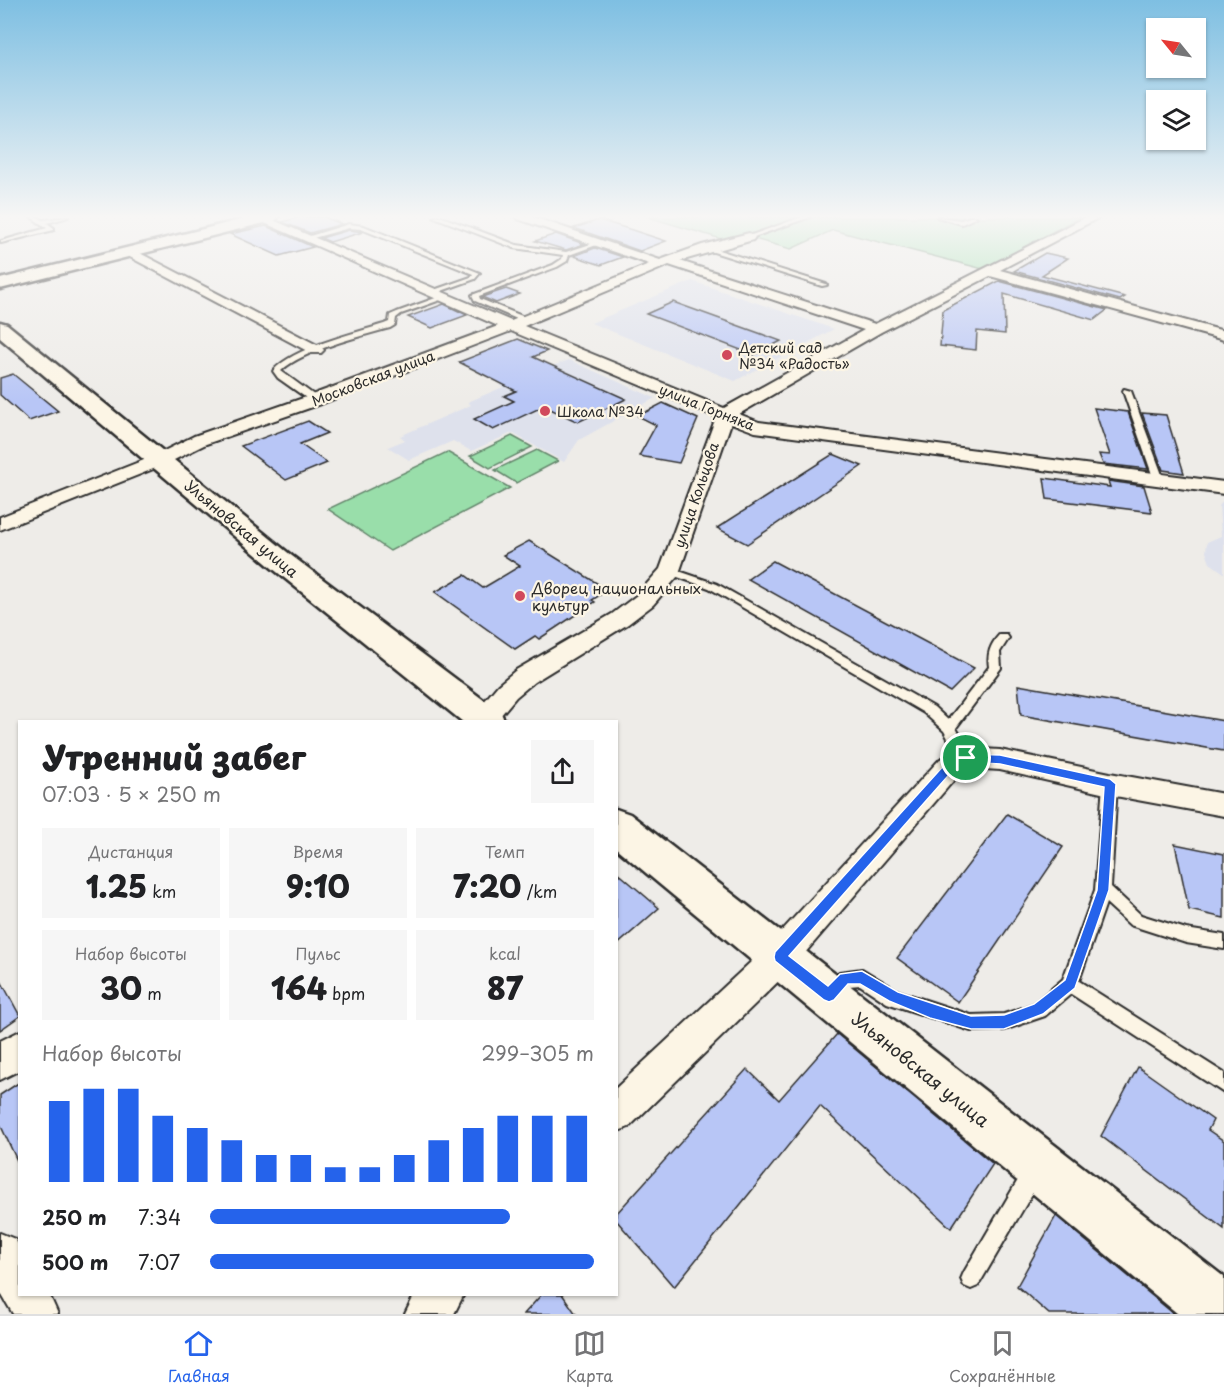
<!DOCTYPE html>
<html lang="ru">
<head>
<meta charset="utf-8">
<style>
	body { margin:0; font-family:"Playpen Sans",sans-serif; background:#f6f6f6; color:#202124; height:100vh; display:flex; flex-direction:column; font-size:22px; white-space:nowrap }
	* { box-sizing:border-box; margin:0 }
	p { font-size:20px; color:#757577 }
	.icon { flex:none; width:33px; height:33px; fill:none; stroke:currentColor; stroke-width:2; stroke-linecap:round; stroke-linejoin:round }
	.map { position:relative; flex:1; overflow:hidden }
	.details { position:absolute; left:18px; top:720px; width:600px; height:576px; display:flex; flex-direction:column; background:#fff; border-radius:0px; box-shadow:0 2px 4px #0004 }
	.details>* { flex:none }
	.needle { width:39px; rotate:300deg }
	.fabs { position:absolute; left:1146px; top:18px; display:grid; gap:12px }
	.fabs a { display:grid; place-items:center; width:60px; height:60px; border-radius:0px; background:#fff; box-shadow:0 2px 4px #0004; font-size:30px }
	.pin { position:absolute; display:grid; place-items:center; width:51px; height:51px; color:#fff; margin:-26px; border:3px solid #fff; border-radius:50%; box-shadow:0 2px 6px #0007 }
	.round { display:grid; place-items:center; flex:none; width:63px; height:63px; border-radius:0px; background:#f6f6f6 }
	.head { display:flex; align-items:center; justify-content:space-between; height:102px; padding:0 24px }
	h1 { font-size:33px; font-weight:800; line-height:45px }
	.figures { display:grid; grid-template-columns:repeat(3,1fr); gap:9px; height:102px; padding:6px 24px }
	.figures div { display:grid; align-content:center; border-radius:0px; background:#f6f6f6; text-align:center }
	.figures b { font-size:30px; font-weight:800 }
	.figures small { font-size:16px; font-weight:400 }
	.figures p { font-size:16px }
	.chart { height:168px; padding:12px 24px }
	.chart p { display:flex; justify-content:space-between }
	.chart svg { width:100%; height:108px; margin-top:6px; stroke:#2563eb; stroke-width:6 }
	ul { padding:0 24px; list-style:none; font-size:20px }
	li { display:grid; grid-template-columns:96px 72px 1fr; align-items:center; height:45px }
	li i { height:15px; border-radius:8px; background:#2563eb }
	.tab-bar { display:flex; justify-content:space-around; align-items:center; height:84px; border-top:2px solid #e0e0e0; background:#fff; font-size:16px; color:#757577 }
	.tab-bar a { display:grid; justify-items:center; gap:3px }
	.tab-bar .active { color:#2563eb }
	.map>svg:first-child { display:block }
</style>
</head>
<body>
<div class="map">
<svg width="1224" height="1314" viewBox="0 0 1224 1314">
	<rect width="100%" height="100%" fill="#eeece8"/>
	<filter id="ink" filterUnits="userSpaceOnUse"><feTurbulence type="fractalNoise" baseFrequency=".0167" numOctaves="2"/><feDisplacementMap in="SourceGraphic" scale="12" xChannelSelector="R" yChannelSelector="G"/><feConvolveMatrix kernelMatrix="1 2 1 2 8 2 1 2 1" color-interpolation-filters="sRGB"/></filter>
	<g filter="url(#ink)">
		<g fill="#dee1ec">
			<path d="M692,281L834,329L735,381L591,323Z"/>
			<path d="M569,360L655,398L579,440L564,462L512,433L471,451L453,441L409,460L388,447L405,440L400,436L471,405L468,402L503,387L500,385Z"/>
			<path d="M1224,500V573L1210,563L1206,552L1207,542L1221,536L1219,506Z"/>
		</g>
		<g fill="#99deaa" stroke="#62846a" stroke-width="1.5">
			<path d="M648,217H1080L983,269L833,230L791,249L743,236L728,241Z"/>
			<path d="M512,436L532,447L490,468L470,456Z"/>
			<path d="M537,450L558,461L516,483L495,470Z"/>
			<path d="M447,452L510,488L390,551L328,509Z"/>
		</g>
		<g fill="#b8c6f6" stroke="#2b2b2b" stroke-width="1.5">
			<path d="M300,217H324L342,224L310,233L282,222Z"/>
			<path d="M599,220L629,229L666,241L640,251L574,228Z"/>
			<path d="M266,226L313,247L279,256L230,234Z"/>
			<path d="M349,230L363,232L330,242L321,238Z"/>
			<path d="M556,234L584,244L566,250L535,241Z"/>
			<path d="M595,248L623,257L601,265L574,256Z"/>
			<path d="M1045,253L1068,258L1042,275L1125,297L1120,300L1014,271Z"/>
			<path d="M999,281L1107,310L1094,320L1004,294L1005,334L977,331L976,350L940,346L943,310Z"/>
			<path d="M506,289L520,294L496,303L482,297Z"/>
			<path d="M673,302L781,341L754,355L646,314Z"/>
			<path d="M444,304L467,315L432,328L408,317Z"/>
			<path d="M518,339L547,351L533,357L626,399L578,422L544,406L493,430L474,419L514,401L504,396L516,391L459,362Z"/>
			<path d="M13,374L58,411L29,421L0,395V378Z"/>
			<path d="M663,403L698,419L679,463L639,456L656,425L638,416Z"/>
			<path d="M1094,408L1128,412L1148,469L1103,464L1099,454L1110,455Z"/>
			<path d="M1142,413L1166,415L1184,473L1163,470Z"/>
			<path d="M308,421L327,433L300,444L327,463L286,480L241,446Z"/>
			<path d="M833,454L862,466L747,544L717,528Z"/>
			<path d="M1044,478L1110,487L1108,481L1144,486L1152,512L1047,499Z"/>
			<path d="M529,541L608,590L592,600L595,602L539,639L535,636L515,649L435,592L465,575L483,588L520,566L503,555Z"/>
			<path d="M773,561L974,668L950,692L748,579Z"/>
			<path d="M1018,685L1224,721V751L1021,715Z"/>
			<path d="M1007,814L1063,847L958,1002L897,958Z"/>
			<path d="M1175,844L1224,854V918L1189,910Z"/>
			<path d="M616,871L659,908L616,946Z"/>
			<path d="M0,979L20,1016L0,1030Z"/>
			<path d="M837,1034L993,1164L951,1228L820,1106L674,1287L616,1220V1214L747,1069L779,1100Z"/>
			<path d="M1138,1067L1213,1120L1208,1130L1224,1141V1229L1101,1136Z"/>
			<path d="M20,1082V1167L0,1124V1095Z"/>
			<path d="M1056,1216L1174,1314H1049L1017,1286Z"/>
			<path d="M542,1294H562L576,1314H524Z"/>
		</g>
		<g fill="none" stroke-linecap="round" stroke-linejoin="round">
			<defs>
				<g id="service">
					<path d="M31,217H38L43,220L68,217L47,223L54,228V230L1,243V241L47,228Z"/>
					<path d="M434,217H442L517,245L566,252L597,242L602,243L569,255L567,261L557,267L479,296L480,299L527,318V322H524L475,301L472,295L553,265L562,259L563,255L514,248Z"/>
					<path d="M802,217H810L751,238L746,237Z"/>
					<path d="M937,217L961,220L970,217H977L962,224Z"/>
					<path d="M349,224L364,226L480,273L475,279L433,294L430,292L431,291L471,277L473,274L361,229L349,228L306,240L303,238Z"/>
					<path d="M706,246L826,284L827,285L822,286L704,249Z"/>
					<path d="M444,295L447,297L446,298L401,314L396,318L395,325L390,328C361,336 301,351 281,371L318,398V402H312L278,378L273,371C292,348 355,333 384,324L389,322L390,315L397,312Z"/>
					<path d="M1124,389L1131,391L1164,480L1162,482H1156L1154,480L1123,391Z"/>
					<path d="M670,568L717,584L934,707L948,720L989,667C987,654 990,645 999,635H1007L1009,638L1000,652L1001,668L956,728L973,758L971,762L966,763L961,762L944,731L924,713L709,588L666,573L665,571Z"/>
					<path d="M1110,779L1115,780L1117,784L1111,887L1141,915L1186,929L1224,935V949L1186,943L1130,925L1106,903L1079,981L1224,1073V1093L1071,994L1045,1016L1039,1018L1004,1030L971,1031L887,1003L860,985L849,986L839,997L833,999L827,997L825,991L827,985L839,972L862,969L898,991L971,1015L1004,1014L1034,1004L1063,979L1095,890L1103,784L1105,780Z"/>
					<path d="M1032,1165L1039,1168L1042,1175L1039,1182L978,1286L971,1289L964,1286L961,1279L964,1272L1025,1168Z"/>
				</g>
				<g id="minor">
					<path d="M251,217H266L511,321L649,264L518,219L516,217H533L660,260L702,245L749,233L755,237L753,240L680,261L875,324L1086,217H1100L1000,270L1224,331V340L990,276L881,332L739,414L759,422L1224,482V494L755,432L731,423L678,576L653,605L628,624L534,682L516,697L495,722H467L498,685L516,670L612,614L637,595L660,569L716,417L511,331L321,404L206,444L166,464L0,530V517L154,456L194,436L309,396L498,326ZM669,265L864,330L724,408L524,326Z"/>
					<path d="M130,248L321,347L324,350L321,353H311L126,255L124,252Z"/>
					<path d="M966,748L1000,750L1110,773L1224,794V816L1110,795L1000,770L969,768L960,773L792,968L629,1127L616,1132V1088L768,946L940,759Z"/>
					<path d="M20,1031V1070L0,1080V1041Z"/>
					<path d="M0,1233L15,1239L20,1247V1294H49L58,1314H13L0,1292Z"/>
					<path d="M415,1294H464L454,1314H405Z"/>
				</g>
				<g id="secondary">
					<path d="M252,217H278L276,220L0,289V279Z"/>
					<path d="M0,322L7,324L292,556L501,713L505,722H463L272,568L0,338Z"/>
					<path d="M616,809L630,814L1224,1277V1314H1178L616,848Z"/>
				</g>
			</defs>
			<use href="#service" stroke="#2b2b2b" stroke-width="4"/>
			<use href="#minor" stroke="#2b2b2b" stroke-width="4"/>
			<use href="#secondary" stroke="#2b2b2b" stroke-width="5"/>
			<use href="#service" fill="#fcf5e5" fill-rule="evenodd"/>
			<use href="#minor" fill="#fcf5e5" fill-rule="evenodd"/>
			<use href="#secondary" fill="#fcf5e5" fill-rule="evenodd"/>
		</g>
	</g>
	<linearGradient id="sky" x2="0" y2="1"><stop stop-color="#7ebfe2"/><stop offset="0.54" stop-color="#f7f6f5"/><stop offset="1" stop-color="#f7f6f5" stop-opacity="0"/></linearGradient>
	<rect width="1224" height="401" fill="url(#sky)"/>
	<path fill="#2563eb" stroke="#fff" stroke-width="1.5" fill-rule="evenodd" d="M966,754L1000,755L1110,779L1116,784L1109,890L1075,988L1043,1014L1004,1029H971L930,1018L889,1001L860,984H848L834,1000L829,1002L824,1000L775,961L774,957L775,952L946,763ZM967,762L1000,764L1104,787L1097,890L1065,980L1034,1004L1004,1015L971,1016L898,992L862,971L840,974L828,986L789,956L954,769Z"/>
	<g fill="#d1495b" stroke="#fcf5e5" stroke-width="2">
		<circle cx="727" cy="355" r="6"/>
		<circle cx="545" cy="411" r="6"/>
		<circle cx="520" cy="596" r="6"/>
	</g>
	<g text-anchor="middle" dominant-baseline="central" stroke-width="4.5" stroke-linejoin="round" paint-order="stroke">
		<g font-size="14" fill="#2b2b2b" stroke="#fcf5e5" text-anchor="start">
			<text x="739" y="347">Детский сад<tspan x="739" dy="16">№34 «Радость»</tspan></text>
			<text x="557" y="411">Школа №34</text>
		</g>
		<g font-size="14" fill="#2b2b2b" stroke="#fcf5e5">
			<text transform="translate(373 378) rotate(-21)">Московская улица</text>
			<text transform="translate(707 407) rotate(22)">улица Горняка</text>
			<text transform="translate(696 495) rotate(-71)">улица Кольцова</text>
		</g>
		<g font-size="15" fill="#2b2b2b" stroke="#fcf5e5">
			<text transform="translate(242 528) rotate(40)">Ульяновская улица</text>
		</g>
		<g font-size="15" fill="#2b2b2b" stroke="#fcf5e5" text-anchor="start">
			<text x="532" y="587">Дворец национальных<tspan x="532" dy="17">культур</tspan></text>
		</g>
		<g font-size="18" fill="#2b2b2b" stroke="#fcf5e5">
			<text transform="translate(921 1069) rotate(39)">Ульяновская улица</text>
		</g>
	</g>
</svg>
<div class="fabs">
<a><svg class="needle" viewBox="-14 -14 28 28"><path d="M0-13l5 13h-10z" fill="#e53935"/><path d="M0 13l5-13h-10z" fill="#757577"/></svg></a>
<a><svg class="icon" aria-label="layers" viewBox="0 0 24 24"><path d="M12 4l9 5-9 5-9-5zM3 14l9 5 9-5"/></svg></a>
</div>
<div class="pin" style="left:966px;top:758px;background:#1e9e55"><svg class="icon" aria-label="arrive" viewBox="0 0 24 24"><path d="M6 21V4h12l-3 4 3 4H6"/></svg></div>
<section class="details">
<div class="head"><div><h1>Утренний забег</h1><p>07:03 · 5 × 250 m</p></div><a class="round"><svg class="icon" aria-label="share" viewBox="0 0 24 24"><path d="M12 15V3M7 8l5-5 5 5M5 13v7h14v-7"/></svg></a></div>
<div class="figures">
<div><p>Дистанция</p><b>1.25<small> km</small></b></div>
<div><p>Время</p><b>9:10</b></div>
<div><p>Темп</p><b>7:20<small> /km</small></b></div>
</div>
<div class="figures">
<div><p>Набор высоты</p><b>30<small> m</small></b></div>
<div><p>Пульс</p><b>164<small> bpm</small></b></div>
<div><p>kcal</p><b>87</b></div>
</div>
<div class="chart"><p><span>Набор высоты</span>299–305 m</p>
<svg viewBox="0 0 160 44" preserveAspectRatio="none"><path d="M5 44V11M15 44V6M25 44V6M35 44V17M45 44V22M55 44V27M65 44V33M75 44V33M85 44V38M95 44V38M105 44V33M115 44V27M125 44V22M135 44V17M145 44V17M155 44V17"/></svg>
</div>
<ul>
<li><b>250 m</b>7:34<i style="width:78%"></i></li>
<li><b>500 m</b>7:07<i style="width:100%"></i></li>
</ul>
</section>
</div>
<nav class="tab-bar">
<a class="active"><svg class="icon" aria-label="home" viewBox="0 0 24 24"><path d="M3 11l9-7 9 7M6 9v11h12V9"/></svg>Главная</a>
<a><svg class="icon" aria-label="map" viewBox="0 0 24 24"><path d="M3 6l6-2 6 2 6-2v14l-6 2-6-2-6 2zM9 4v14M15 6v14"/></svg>Карта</a>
<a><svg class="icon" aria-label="saved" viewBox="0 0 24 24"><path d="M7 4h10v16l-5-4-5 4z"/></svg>Сохранённые</a>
</nav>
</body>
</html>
